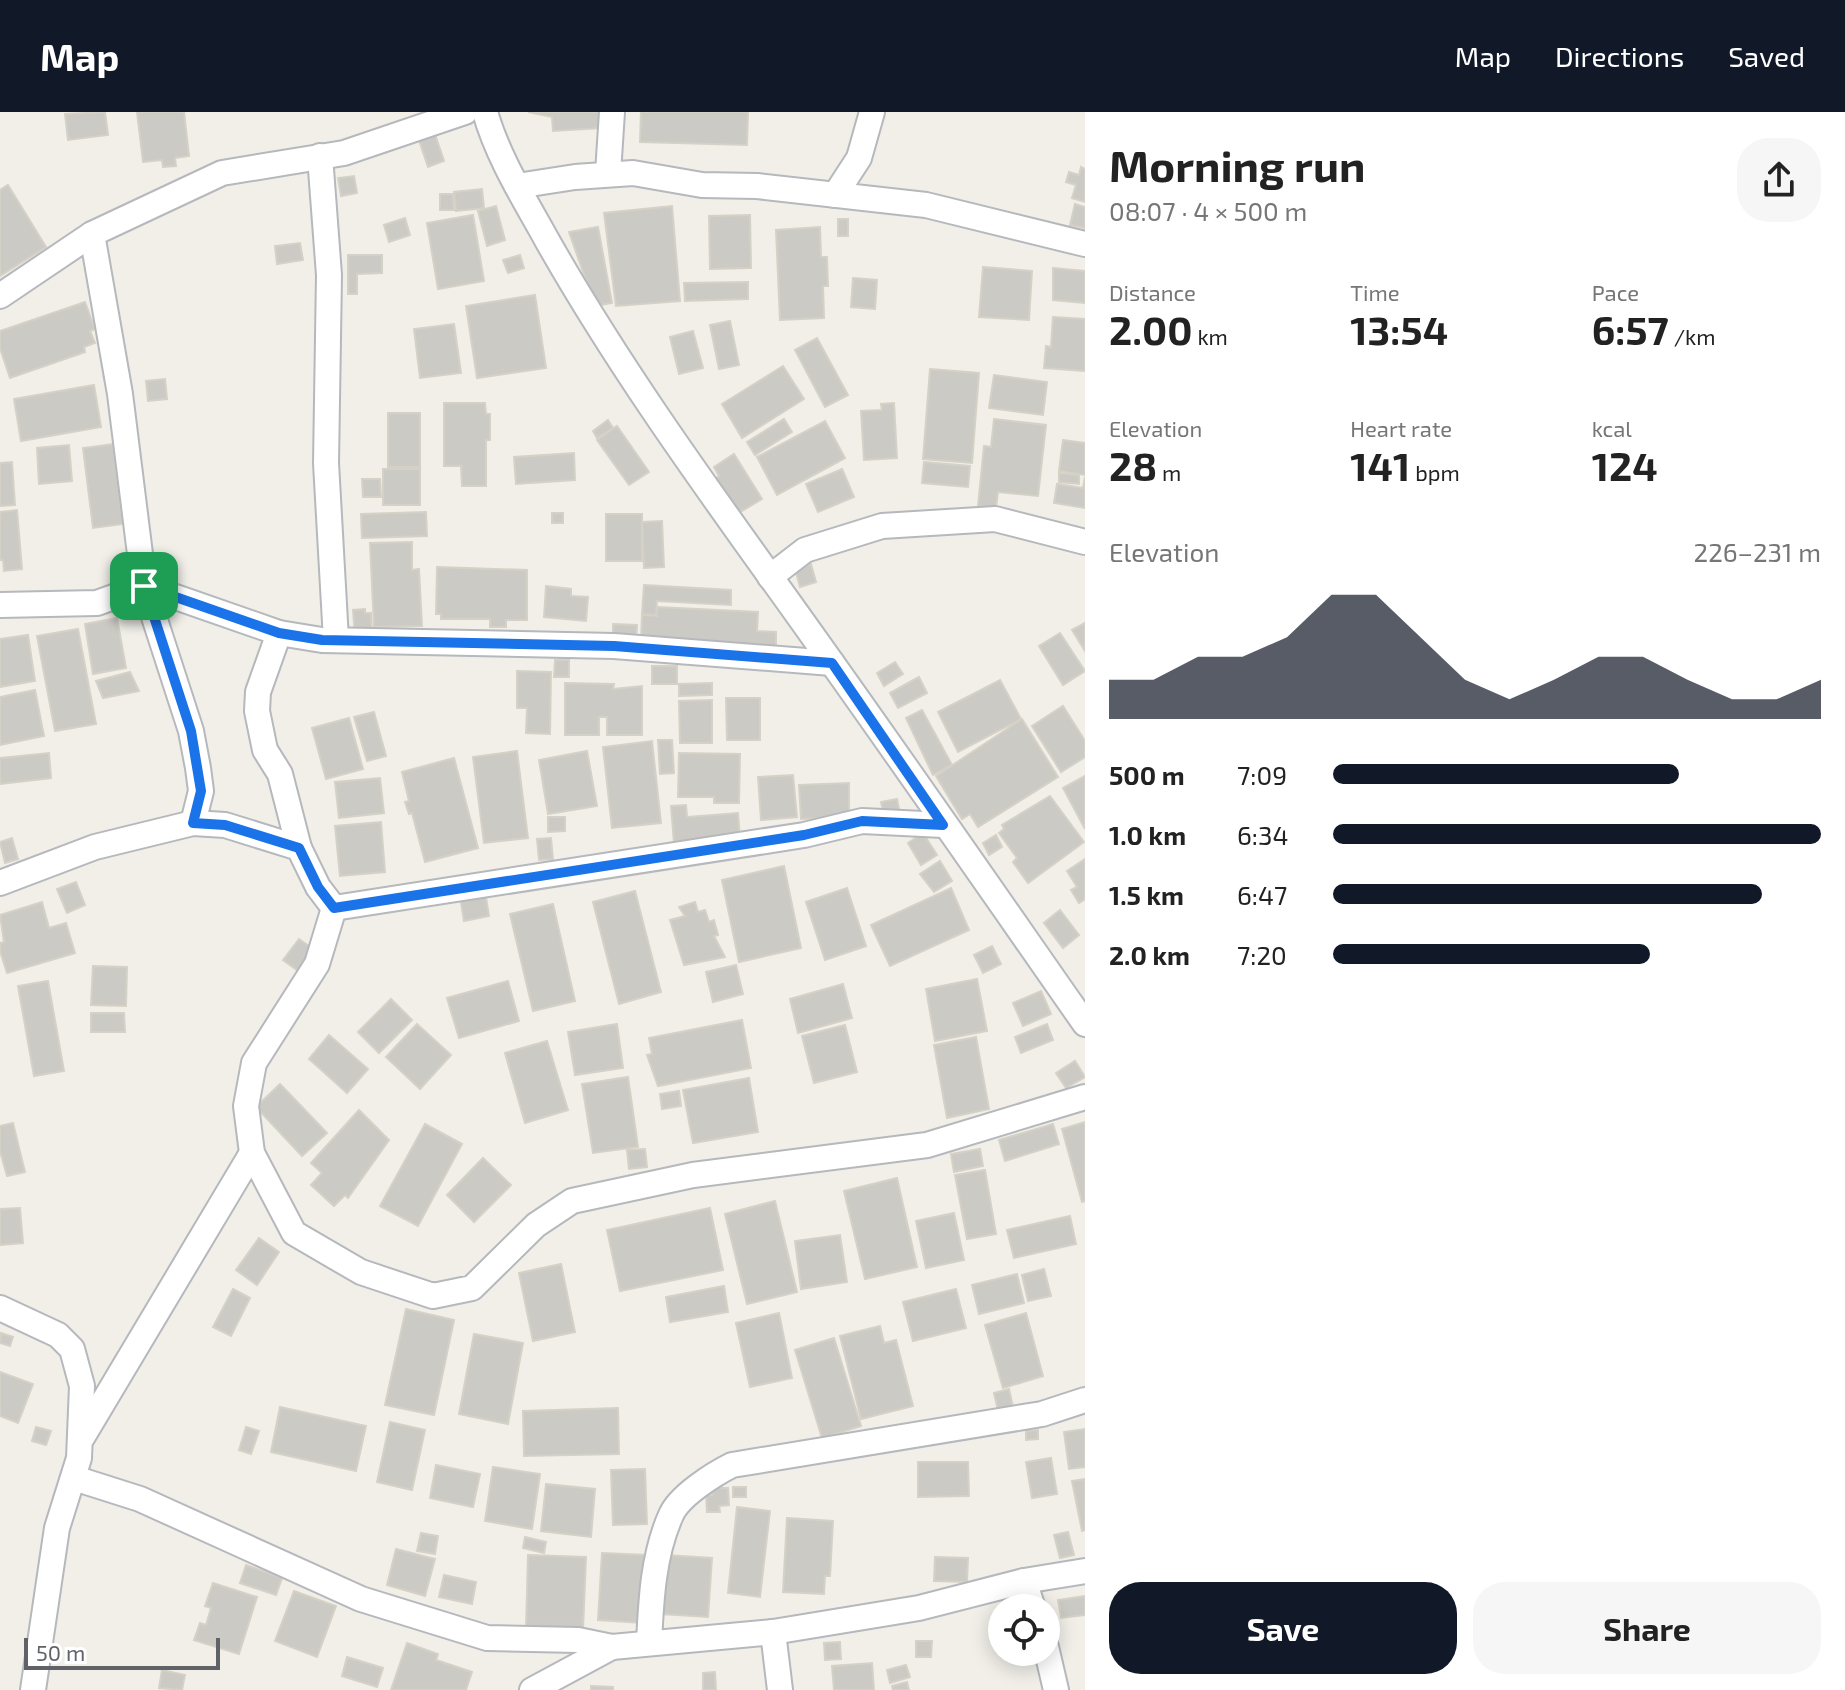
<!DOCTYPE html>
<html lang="en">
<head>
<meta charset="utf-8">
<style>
	body { margin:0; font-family:"Exo 2",sans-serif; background:#f6f6f6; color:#222; height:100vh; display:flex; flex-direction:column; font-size:30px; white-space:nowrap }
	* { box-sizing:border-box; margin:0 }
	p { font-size:26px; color:#767676 }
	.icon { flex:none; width:44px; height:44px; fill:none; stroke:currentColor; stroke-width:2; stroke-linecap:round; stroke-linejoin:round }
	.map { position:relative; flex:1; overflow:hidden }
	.panel { display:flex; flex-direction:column; background:#fff; width:760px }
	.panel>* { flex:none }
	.tools { position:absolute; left:988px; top:1482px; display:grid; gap:16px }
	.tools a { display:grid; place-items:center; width:72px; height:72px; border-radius:50%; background:#fff; box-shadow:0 4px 20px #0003; font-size:40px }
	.scale { position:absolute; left:24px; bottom:20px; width:196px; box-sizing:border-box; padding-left:8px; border:4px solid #5f6368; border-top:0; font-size:22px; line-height:28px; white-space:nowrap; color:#5f6368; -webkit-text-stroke:6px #fff; paint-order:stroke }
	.pin { position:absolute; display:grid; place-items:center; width:68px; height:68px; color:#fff; margin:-34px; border-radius:16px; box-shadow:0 4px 12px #0006 }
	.round { display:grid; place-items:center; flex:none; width:84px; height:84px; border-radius:32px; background:#f6f6f6 }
	.headline { display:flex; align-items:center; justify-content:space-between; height:136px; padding:0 24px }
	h1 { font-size:44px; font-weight:700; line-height:60px }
	.figures { display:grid; grid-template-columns:repeat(3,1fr); gap:12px; height:136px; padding:8px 24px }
	.figures div { display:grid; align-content:center }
	.figures b { font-size:40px; font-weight:700 }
	.figures small { font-size:22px; font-weight:400 }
	.figures p { font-size:22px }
	.chart { height:224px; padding:16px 24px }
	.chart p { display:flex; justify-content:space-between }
	.chart svg { width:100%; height:144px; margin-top:8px; fill:#111827; opacity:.7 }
	.button { display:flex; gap:16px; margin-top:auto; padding:16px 24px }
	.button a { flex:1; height:92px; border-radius:32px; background:#111827; color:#fff; font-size:32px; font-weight:700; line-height:92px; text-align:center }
	.button a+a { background:#f6f6f6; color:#222 }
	ul { padding:0 24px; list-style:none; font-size:26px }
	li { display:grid; grid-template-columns:128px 96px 1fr; align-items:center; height:60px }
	li i { height:20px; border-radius:10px; background:#111827 }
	header { display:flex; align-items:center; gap:48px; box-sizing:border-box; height:112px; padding:0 40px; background:#111827; color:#fff }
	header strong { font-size:38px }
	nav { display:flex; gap:44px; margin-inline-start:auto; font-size:28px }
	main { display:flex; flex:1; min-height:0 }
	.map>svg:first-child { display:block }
</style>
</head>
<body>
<header>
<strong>Map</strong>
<nav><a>Map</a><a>Directions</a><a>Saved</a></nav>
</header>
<main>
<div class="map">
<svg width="1085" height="1578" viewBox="0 0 1085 1578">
	<rect width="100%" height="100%" fill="#f1efe8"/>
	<g fill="#cccac5" stroke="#d6d1c6" stroke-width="2">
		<path d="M105,0L108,23L68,28L65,2Z"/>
		<path d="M137,0H184L189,44L175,46L176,54L163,55L162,48L143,50Z"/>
		<path d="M528,0H600L601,16L553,19L552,5Z"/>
		<path d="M641,0H748L747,33L640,30Z"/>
		<path d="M435,22L444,49L428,55L419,28Z"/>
		<path d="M1081,55L1085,57V90L1072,86L1076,73L1066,70L1069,60L1079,63Z"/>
		<path d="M354,64L357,81L341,84L338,66Z"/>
		<path d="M8,73L46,135L0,164V78Z"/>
		<path d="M482,77L484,96L456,99L454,80Z"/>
		<path d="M440,82H453L454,98H440Z"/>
		<path d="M1075,92L1085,95V116L1070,113Z"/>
		<path d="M496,94L505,128L487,134L478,99Z"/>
		<path d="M672,94L680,189L616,194L604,101Z"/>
		<path d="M473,103L484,169L438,177L427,111Z"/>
		<path d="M750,103L751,156L710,157L709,104Z"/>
		<path d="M405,106L410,123L389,130L384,113Z"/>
		<rect x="838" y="107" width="10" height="17"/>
		<path d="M598,115L612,191L595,194L569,120Z"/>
		<path d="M820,115L821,145H827L828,174H823L824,206L780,208L776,118Z"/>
		<path d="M300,131L303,148L277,152L275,134Z"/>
		<path d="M348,143H382V161L357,162V182H348Z"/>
		<path d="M520,143L524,156L508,161L503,148Z"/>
		<path d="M983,155L1032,159L1029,208L979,205Z"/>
		<path d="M1053,156L1085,159V191L1053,188Z"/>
		<path d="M853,166L877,168L875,197L851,195Z"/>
		<path d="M748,170V187L685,189L684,171Z"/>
		<path d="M535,183L546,256L477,266L466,194Z"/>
		<path d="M85,190L95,217L90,219L95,231L84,235L85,240L10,266L0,236V219Z"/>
		<path d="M1053,205L1085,207V259L1044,256L1046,234L1051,235Z"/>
		<path d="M730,209L739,253L719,257L710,213Z"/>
		<path d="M454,212L461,261L420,266L414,217Z"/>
		<path d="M693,219L703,256L679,262L670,225Z"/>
		<path d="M817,226L848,283L825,295L795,238Z"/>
		<path d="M783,254L804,287L742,326L722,292Z"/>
		<path d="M930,257L979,261L972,351L923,347Z"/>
		<path d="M994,263L1047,270L1043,303L989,296Z"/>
		<path d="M165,267L167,287L148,289L146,269Z"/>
		<path d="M94,273L101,315L21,329L14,287Z"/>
		<path d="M444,291H485L486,302H490V328H486V374H462L461,354H444Z"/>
		<path d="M894,291L897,346L864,348L861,299L882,298L881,292Z"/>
		<rect x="388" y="301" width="32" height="54"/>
		<path d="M784,307L792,320L755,343L747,330Z"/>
		<path d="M994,307L1046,313L1038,384L998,380L996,396L978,394L984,334L991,335Z"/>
		<path d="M608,308L613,316L597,326L593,319Z"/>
		<path d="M825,309L845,346L777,383L757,345Z"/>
		<path d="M617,314L649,360L629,373L597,328Z"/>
		<path d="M1063,328L1085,331V363L1059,359Z"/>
		<path d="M113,332L123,412L93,416L83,336Z"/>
		<path d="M69,333L72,369L39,372L37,336Z"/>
		<path d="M574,341L575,368L516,372L514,345Z"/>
		<path d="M734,342L762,387L737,402L715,367L719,364L714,355Z"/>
		<path d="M12,350L15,393L0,394V351Z"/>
		<path d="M924,350L970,354L968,375L922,371Z"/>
		<rect x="383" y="357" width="37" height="36"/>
		<path d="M842,357L854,385L818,400L806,372Z"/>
		<path d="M1059,361L1079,363V372L1059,370Z"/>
		<path d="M1085,365V396L1054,391L1057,372L1083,376Z"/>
		<path d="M362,367H380L381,385H363Z"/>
		<path d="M17,398L22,457L4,459L3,448H0V400Z"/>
		<path d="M426,400L427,424L362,426L361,402Z"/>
		<rect x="552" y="401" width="11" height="10"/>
		<rect x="606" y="402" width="36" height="47"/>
		<path d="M662,409L664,455L644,456L642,410Z"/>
		<path d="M412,430V458L419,457L422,514L374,515L370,431Z"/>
		<path d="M811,452L816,470L800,475L795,457Z"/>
		<path d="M437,455L527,458V508H506V515H490V507H441V502H436Z"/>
		<path d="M644,473L731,478V493L657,489L656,503L642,502Z"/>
		<path d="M546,474L571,477V484L588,485L586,509L544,505Z"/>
		<path d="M657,495L758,500L757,519L776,520V537L641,530L642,503L657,504Z"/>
		<path d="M365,497V501H371L372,524L355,525L353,498Z"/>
		<path d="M117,506L126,556L93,562L85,512Z"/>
		<path d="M1085,511V539L1072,518Z"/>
		<path d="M613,512L637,513L636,528H613Z"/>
		<path d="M78,517L96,612L55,619L37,524Z"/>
		<path d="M1060,521L1085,559L1063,573L1039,534Z"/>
		<path d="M28,523L35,569L0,575V527Z"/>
		<path d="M555,548H569V565H554Z"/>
		<path d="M895,550L903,562L884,574L877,561Z"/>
		<rect x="652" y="554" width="25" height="18"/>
		<path d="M517,559L551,560L550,622L526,621L527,596H517Z"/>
		<path d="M130,560L139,579L103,586L96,569Z"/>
		<path d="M919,565L927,581L898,596L890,581Z"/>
		<path d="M1000,568L1021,607L958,640L938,600Z"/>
		<path d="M565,571L614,572L613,577L642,574V623H607V605H599V623H565Z"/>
		<path d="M712,571V583L679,584V572Z"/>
		<path d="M35,578L44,624L0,633V585Z"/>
		<path d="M726,586H760V628H727Z"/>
		<path d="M712,588V631H680L679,589Z"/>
		<path d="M1063,594L1085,629V645L1061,660L1032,614Z"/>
		<path d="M922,598L952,653L933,663L906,606Z"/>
		<path d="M374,600L386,644L367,649L354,605Z"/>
		<path d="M349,606L363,657L326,667L312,616Z"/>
		<path d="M1022,607L1058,665L978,715L970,702L962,707L936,664Z"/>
		<path d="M658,628H672L674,661L660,662Z"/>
		<path d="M652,629L661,711L612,716L603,635Z"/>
		<path d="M517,639L528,726L484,731L473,645Z"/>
		<path d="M587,639L597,694L548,702L539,648Z"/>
		<path d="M49,641L51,666L0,672V646Z"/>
		<path d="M679,641L740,642L739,691H714V685H678Z"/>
		<path d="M454,646L478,736L425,750L412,701L409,702L405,690L409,689L402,660Z"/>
		<path d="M793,663L797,705L761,708L758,665Z"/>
		<path d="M1085,664V717L1063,676Z"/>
		<path d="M380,666L384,701L339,706L335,670Z"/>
		<path d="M849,671V705L801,707L799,673Z"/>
		<path d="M1050,684L1084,730L1028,771L1013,750L1017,746L999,721L1004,717L1002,713Z"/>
		<path d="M897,687L900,702L884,704L881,690Z"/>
		<path d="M686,693L687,705L738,701L740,726L674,731L671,694Z"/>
		<path d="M548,705H565V719L548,720Z"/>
		<path d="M381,710L385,760L340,764L335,714Z"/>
		<path d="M923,721L937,743L921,753L908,731Z"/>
		<path d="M996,723L1002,735L989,743L983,731Z"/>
		<path d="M12,726L18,747L5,751L0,730Z"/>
		<path d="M551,726L553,747L539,748L537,727Z"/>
		<path d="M1085,747V787L1079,791L1071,778L1077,775L1067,759Z"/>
		<path d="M940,749L952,769L934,780L920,762Z"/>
		<path d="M784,754L801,836L739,850L722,768Z"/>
		<path d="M76,770L85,793L67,801L57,777Z"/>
		<path d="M847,776L866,834L825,848L806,790Z"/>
		<path d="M951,776L969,818L890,854L871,813Z"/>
		<path d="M485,779L489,804L464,809L460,784Z"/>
		<path d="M635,779L661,880L619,892L593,790Z"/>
		<path d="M42,790L49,816L66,811L75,841L7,861L0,839V831L4,830L0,803Z"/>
		<path d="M695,790L698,800L705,798L709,810L714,808L718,823L714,824L725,845L684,853L670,808L685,804L679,795Z"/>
		<path d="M553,792L575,889L533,899L510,802Z"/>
		<path d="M1060,798L1079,823L1063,836L1044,811Z"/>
		<path d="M299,827L316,839L301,861L283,848Z"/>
		<path d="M992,834L1001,852L983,861L974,843Z"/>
		<path d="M736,853L743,882L713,890L706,860Z"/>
		<path d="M93,854L127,855L126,894L91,893Z"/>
		<path d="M977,867L987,919L935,929L926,877Z"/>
		<path d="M48,869L64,959L34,964L18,874Z"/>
		<path d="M508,869L519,909L459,926L447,886Z"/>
		<path d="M843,872L852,906L798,921L790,887Z"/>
		<path d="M1041,879L1051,902L1023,914L1013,891Z"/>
		<path d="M391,887L412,908L379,941L358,920Z"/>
		<path d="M91,901H124L125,920H91Z"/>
		<path d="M742,908L751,956L658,974L647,943L652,942L649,926Z"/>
		<path d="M417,912L451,943L420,977L386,945Z"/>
		<path d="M617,912L623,956L575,963L568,920Z"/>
		<path d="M1047,912L1053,928L1021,941L1015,925Z"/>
		<path d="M845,913L857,960L814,971L802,924Z"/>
		<path d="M329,923L368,957L347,981L309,947Z"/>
		<path d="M976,925L989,997L947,1006L934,933Z"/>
		<path d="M547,929L568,998L525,1011L505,941Z"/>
		<path d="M1075,949L1085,965L1066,976L1056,961Z"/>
		<path d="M628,965L638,1035L593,1041L582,972Z"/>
		<path d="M749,966L758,1020L693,1031L683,978Z"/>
		<path d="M280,972L327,1021L302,1044L256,995Z"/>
		<path d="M679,979L681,994L662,997L660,982Z"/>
		<path d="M359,998L389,1028L348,1086L345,1083L334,1094L311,1073L322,1061L311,1051Z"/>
		<path d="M1085,1010V1089L1082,1090L1062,1017Z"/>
		<path d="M13,1011L25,1060L7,1064L0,1039V1014Z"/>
		<path d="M425,1012L462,1032L418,1114L380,1094Z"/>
		<path d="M1053,1012L1059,1032L1005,1049L999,1028Z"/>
		<path d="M645,1037L647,1055L629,1057L627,1038Z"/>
		<path d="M980,1037L983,1054L954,1060L951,1042Z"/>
		<path d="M483,1046L511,1073L474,1110L447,1083Z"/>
		<path d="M985,1058L996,1122L967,1127L955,1063Z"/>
		<path d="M897,1066L917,1155L865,1167L844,1079Z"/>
		<path d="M775,1089L797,1180L747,1192L725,1102Z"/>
		<path d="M20,1096L23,1131L0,1133V1097Z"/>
		<path d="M710,1096L723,1158L620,1179L607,1118Z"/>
		<path d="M954,1101L964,1148L926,1156L916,1109Z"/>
		<path d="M1070,1104L1076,1132L1014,1146L1007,1118Z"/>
		<path d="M840,1123L847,1170L801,1177L795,1129Z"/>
		<path d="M259,1126L279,1140L257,1173L236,1158Z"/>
		<path d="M561,1152L575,1220L533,1229L519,1161Z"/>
		<path d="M1044,1157L1051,1184L1028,1189L1022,1163Z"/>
		<path d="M1017,1162L1024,1191L979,1202L972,1173Z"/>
		<path d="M724,1174L728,1200L670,1210L666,1185Z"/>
		<path d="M233,1177L250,1186L231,1224L213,1215Z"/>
		<path d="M956,1177L966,1216L913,1229L903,1190Z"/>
		<path d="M406,1197L454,1208L434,1303L385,1293Z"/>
		<path d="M779,1201L792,1266L750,1275L736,1211Z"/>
		<path d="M1026,1201L1043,1264L1003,1276L985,1213Z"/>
		<path d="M880,1214L884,1231L896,1228L913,1294L861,1307L840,1224Z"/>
		<path d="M1,1221L13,1225L10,1234L0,1231Z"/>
		<path d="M474,1222L523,1231L508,1312L459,1302Z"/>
		<path d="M834,1226L861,1314L822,1326L795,1238Z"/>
		<path d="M0,1260L33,1272L18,1311L0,1304Z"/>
		<path d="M1009,1277L1013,1295L998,1299L994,1281Z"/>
		<path d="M280,1295L366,1314L356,1359L271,1340Z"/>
		<path d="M618,1296L619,1342L524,1344L523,1299Z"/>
		<path d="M390,1310L425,1318L412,1378L377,1370Z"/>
		<path d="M36,1315L51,1319L46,1333L32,1329Z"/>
		<path d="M246,1315L259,1319L251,1342L239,1338Z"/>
		<path d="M1085,1317V1355L1069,1357L1064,1320Z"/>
		<path d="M1038,1318V1327L1026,1328V1319Z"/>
		<path d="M1051,1346L1057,1382L1032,1386L1026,1350Z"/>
		<path d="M918,1350H968L969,1384L918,1385Z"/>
		<path d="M436,1353L480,1362L473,1395L430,1386Z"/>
		<path d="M493,1355L540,1362L532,1417L485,1409Z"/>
		<path d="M645,1357L647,1412L613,1413L611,1358Z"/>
		<path d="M1085,1367V1418L1082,1419L1072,1369Z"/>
		<path d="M712,1371H722V1376H728L729,1393L719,1394L720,1400H707L706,1383H712Z"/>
		<path d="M546,1372L595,1377L591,1425L541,1419Z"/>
		<rect x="733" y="1375" width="13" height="10"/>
		<path d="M737,1395L770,1399L760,1485L728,1481Z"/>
		<path d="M787,1406L833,1409L830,1464H825L824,1482L783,1480Z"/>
		<path d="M1068,1420L1074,1443L1060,1446L1054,1423Z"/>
		<path d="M421,1421L438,1424L435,1442L417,1439Z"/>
		<path d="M525,1425L546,1430L544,1441L523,1436Z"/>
		<path d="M396,1437L435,1447L425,1484L387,1473Z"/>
		<path d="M602,1441L646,1443L642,1511L598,1508Z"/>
		<path d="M528,1443L586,1445L583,1518L526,1516Z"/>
		<path d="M665,1443L712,1446L708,1505L661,1502Z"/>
		<path d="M935,1445L968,1446L967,1470L934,1469Z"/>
		<path d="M246,1453L282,1466L276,1483L240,1471Z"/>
		<path d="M444,1463L476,1470L472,1492L439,1485Z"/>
		<path d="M213,1471L257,1485L239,1542L194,1528L200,1511L206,1513L211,1496L205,1494Z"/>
		<path d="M294,1479L336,1494L317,1545L275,1529Z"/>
		<path d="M1085,1484V1503L1061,1506L1058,1488Z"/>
		<path d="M916,1529H932L931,1545H916Z"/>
		<path d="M840,1530L841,1547L825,1548L824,1531Z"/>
		<path d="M407,1531L438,1542L436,1548L472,1560L466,1578H391Z"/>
		<path d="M347,1545L383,1556L377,1575L342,1564Z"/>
		<path d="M872,1551L874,1578H834L832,1554Z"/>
		<path d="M906,1553L910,1565L890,1571L887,1558Z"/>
		<path d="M162,1558L185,1563L182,1578L159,1576Z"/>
		<path d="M715,1560L716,1578H703V1561Z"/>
		<path d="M907,1570L909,1578H893L892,1574Z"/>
		<path d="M591,1574L613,1575V1578H591Z"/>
	</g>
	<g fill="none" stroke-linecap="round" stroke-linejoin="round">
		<defs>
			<g id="street">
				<path d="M485,0C498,46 525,88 548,130C615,248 693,357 772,467C878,614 981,763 1085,912"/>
				<path d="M320,44L329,163L326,351L336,528"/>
				<path d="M608,61L612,0"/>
				<path d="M517,74L575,65L633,61L702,73L757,74L926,93L1085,132"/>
				<path d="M835,83L859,46L872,0"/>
				<path d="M92,122L120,282L144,474L191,619L198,656L201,679L193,711"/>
				<path d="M0,184L92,122L222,61L344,41L465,0"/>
				<path d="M770,465L805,438L882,414L995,407L1085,430"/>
				<path d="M0,493L97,491L144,474L279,521L322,528L614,534L832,551"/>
				<path d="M279,521L258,580L257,599L265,638L280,662L299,736"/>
				<path d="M0,771L95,735L193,711L225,713L299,736L318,775L334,796L804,723L862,709L943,713"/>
				<path d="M334,796L317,852L254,951L246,994L252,1041L294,1121L361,1160L433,1184L472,1176L536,1113L572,1089L693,1063L927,1033L1085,985"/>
				<path d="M0,1196L58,1223L72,1237L82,1274L79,1346L57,1416L33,1578"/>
				<path d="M83,1324L252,1041"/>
				<path d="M74,1366L140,1387L361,1487L487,1526L578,1528L612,1535L773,1520L919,1496L1024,1469L1085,1459"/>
				<path d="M1024,1469L1033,1496"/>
				<path d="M773,1520L780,1578"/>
				<path d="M649,1531C651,1489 653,1443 671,1403C679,1384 714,1362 732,1353L1042,1302L1085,1288"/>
				<path d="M1046,1535L1056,1578"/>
				<path d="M532,1578L612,1535"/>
			</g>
		</defs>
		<use href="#street" stroke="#b5b8bc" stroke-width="28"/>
		<use href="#street" stroke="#fff" stroke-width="24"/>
	</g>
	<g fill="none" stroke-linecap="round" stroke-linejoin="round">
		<defs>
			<path id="route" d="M144,474L279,521L322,528L614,534L832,551L943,713L862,709L804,723L334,796L318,775L299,736L225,713L193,711L201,679L191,619Z"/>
		</defs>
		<use href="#route" stroke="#fff" stroke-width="16"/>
		<use href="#route" stroke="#1a73e8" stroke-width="10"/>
	</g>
</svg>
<div class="tools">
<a><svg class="icon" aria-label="locate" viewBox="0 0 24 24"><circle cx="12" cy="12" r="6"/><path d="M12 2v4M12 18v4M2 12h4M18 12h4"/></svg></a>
</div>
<div class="scale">50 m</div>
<div class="pin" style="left:144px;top:474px;background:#1e9e55"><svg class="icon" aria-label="arrive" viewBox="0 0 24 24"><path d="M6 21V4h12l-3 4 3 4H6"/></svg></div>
</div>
<section class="panel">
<div class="headline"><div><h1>Morning run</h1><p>08:07 · 4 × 500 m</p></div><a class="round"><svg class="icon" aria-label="share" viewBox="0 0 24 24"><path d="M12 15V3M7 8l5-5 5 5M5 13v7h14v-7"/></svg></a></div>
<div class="figures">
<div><p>Distance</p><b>2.00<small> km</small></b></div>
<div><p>Time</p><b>13:54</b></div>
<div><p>Pace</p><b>6:57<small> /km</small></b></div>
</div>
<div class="figures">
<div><p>Elevation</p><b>28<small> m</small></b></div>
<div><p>Heart rate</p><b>141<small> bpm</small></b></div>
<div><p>kcal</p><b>124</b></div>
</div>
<div class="chart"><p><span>Elevation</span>226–231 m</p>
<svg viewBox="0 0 160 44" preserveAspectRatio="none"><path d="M0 44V32L10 32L20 25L30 25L40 19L50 6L60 6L70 19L80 32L90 38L100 32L110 25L120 25L130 32L140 38L150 38L160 32V44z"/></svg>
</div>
<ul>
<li><b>500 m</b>7:09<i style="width:71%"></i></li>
<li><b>1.0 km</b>6:34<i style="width:100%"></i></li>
<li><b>1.5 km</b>6:47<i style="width:88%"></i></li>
<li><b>2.0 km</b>7:20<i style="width:65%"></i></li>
</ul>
<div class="button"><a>Save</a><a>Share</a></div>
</section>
</main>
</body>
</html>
